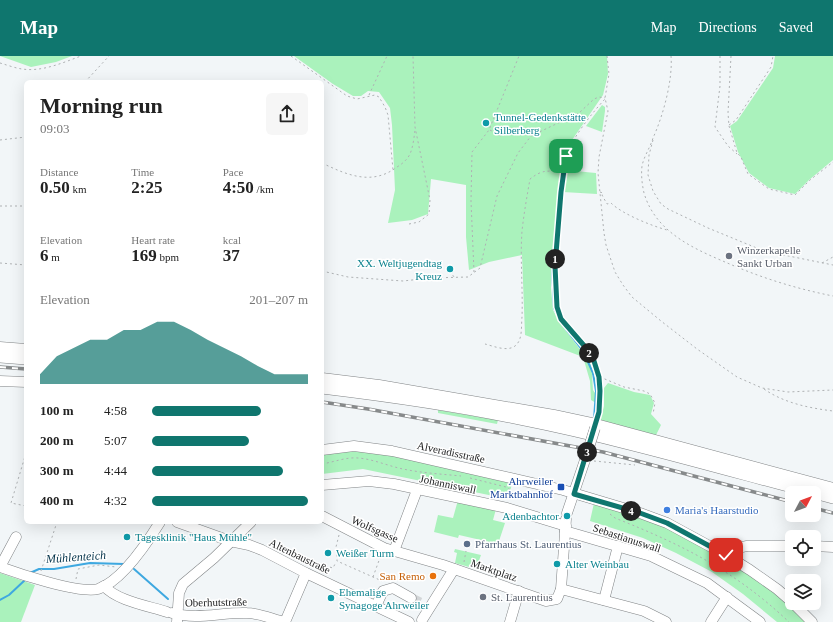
<!DOCTYPE html>
<html lang="en">
<head>
<meta charset="utf-8">
<style>
	body { margin:0; font-family:Georgia,serif; background:#f6f6f6; color:#222; height:100vh; display:flex; flex-direction:column; font-size:15px; white-space:nowrap }
	* { box-sizing:border-box; margin:0 }
	p { font-size:13px; color:#767676 }
	.icon { flex:none; width:22px; height:22px; fill:none; stroke:currentColor; stroke-width:2; stroke-linecap:round; stroke-linejoin:round }
	.map { position:relative; flex:1; overflow:hidden }
	.panel { position:absolute; left:24px; top:24px; width:300px; height:444px; display:flex; flex-direction:column; background:#fff; border-radius:6px; box-shadow:0 4px 16px #0002 }
	.panel>* { flex:none }
	.needle { width:26px; rotate:49deg }
	.buttons { position:absolute; left:785px; top:430px; display:grid; gap:8px }
	.buttons a { display:grid; place-items:center; width:36px; height:36px; border-radius:6px; background:#fff; box-shadow:0 4px 16px #0002; font-size:20px }
	.pin { position:absolute; display:grid; place-items:center; width:34px; height:34px; color:#fff; margin:-17px; border-radius:8px; box-shadow:0 2px 6px #0006 }
	.km { position:absolute; width:20px; height:20px; margin:-10px; border-radius:50%; background:#222; color:#fff; font-size:11px; line-height:20px; text-align:center }
	.round { display:grid; place-items:center; flex:none; width:42px; height:42px; border-radius:6px; background:#f6f6f6 }
	.overview { display:flex; align-items:center; justify-content:space-between; height:68px; padding:0 16px }
	h1 { font-size:22px; font-weight:800; line-height:30px }
	.metrics { display:grid; grid-template-columns:repeat(3,1fr); gap:6px; height:68px; padding:4px 16px }
	.metrics div { display:grid; align-content:center }
	.metrics b { font-size:17px; font-weight:800 }
	.metrics small { font-size:11px; font-weight:400 }
	.metrics p { font-size:11px }
	.chart { height:112px; padding:8px 16px }
	.chart p { display:flex; justify-content:space-between }
	.chart svg { width:100%; height:72px; margin-top:4px; fill:#0f766e; opacity:.7 }
	ul { padding:0 16px; list-style:none; font-size:13px }
	li { display:grid; grid-template-columns:64px 48px 1fr; align-items:center; height:30px }
	li i { height:10px; border-radius:5px; background:#0f766e }
	header { display:flex; align-items:center; gap:24px; box-sizing:border-box; height:56px; padding:0 20px; background:#0f766e; color:#fff }
	header strong { font-size:19px }
	nav { display:flex; gap:22px; margin-inline-start:auto; font-size:14px }
	.map>svg:first-child { display:block }
</style>
</head>
<body>
<header>
<strong>Map</strong>
<nav><a>Map</a><a>Directions</a><a>Saved</a></nav>
</header>
<div class="map">
<svg width="833" height="566" viewBox="0 0 833 566">
	<rect width="100%" height="100%" fill="#f2f6f8"/>
	<g fill="#aaf2bc">
		<path d="M0,0H72L56,6L31,11Z"/>
		<path d="M294,0H607L608,18L603,39L570,87L564,93L559,92L554,101L556,110L563,116L551,211V232L553,254L560,267L585,300L587,299L595,319H592L593,334L597,340L596,347L591,344L590,325L583,301L525,279L522,199L489,206L469,214L466,181V129L431,123L428,158L412,164L388,167L395,134L392,69L390,52L379,36L368,35L361,40H353L333,28Z"/>
		<path d="M775,0H833V104L809,124L795,138L769,132L749,117L738,96L730,70L737,65L773,12Z"/>
		<path d="M602,49L605,51V55L602,76L586,70Z"/>
		<path d="M567,100C570,118 581,115 596,117L597,138L563,136Z"/>
		<path d="M608,327L634,336L650,339L654,347L651,358L661,369L655,381L602,367L600,364L604,350V332Z"/>
		<path d="M438,354L498,364L497,368L438,357Z"/>
		<path d="M354,393L393,399L513,424L508,443L363,413L322,418V396Z"/>
		<path d="M458,444L496,453L493,464L505,467L498,488L459,479L458,482L434,476L438,459L453,462Z"/>
		<path d="M594,447L665,471L719,498L775,536L806,566H777L743,538L712,516L676,497L643,482L590,465Z"/>
		<path d="M455,493L481,499L476,513L455,507L457,497L454,496Z"/>
		<path d="M0,517L35,529L21,566H0Z"/>
	</g>
	<g fill="none" stroke-linecap="round" stroke-linejoin="round">
		<g stroke="#3ea8e0" stroke-width="2">
			<path d="M558,152L552,211L554,252L561,267L583,295L593,317L596,335L594,363"/>
			<path d="M134,513L168,543"/>
			<path d="M30,517L39,513H54L90,507L124,508"/>
			<path d="M0,544L9,539L25,524"/>
		</g>
		<path stroke="#d2d5d7" stroke-width="10" stroke-dasharray="10 5" stroke-linecap="butt" d="M411,542L421,547"/>
		<defs>
			<g id="minor">
				<path d="M0,291L26,293"/>
				<path d="M322,322L379,329L554,359L596,368L833,432"/>
				<path d="M0,325L26,326"/>
				<path d="M322,394L354,390L392,395L563,434L640,457L667,467L726,499L750,514L777,533L792,546"/>
				<path d="M322,429L369,425L394,428L507,452L566,470"/>
				<path d="M567,457L585,404"/>
				<path d="M322,460L384,492L443,509L546,545L557,543L561,533L566,463"/>
				<path d="M177,466L230,485L249,489L262,494L306,517L409,566"/>
				<path d="M565,475L651,500L707,527L760,566"/>
				<path d="M814,490L833,491"/>
				<path d="M394,495L417,434"/>
				<path d="M726,499L732,493L747,490H792"/>
				<path d="M0,511C19,518 80,538 98,533C122,525 147,487 160,466"/>
				<path d="M0,511L16,481"/>
				<path d="M104,530C117,545 149,550 167,556"/>
				<path d="M561,533L644,555L666,566"/>
				<path d="M604,544L618,490"/>
				<path d="M793,547L812,566"/>
				<path d="M376,550L383,535L393,532L411,542"/>
				<path d="M172,557C197,564 222,556 247,557C259,557 272,563 284,566"/>
				<path d="M422,564L454,513"/>
				<path d="M177,566L179,537L183,528L214,502L251,466"/>
				<path d="M285,566L306,517"/>
				<path d="M510,566L519,535"/>
				<path d="M711,566L727,541"/>
			</g>
			<g id="major">
				<path d="M0,300L26,302"/>
				<path d="M322,331C388,339 454,348 519,362C625,383 729,414 833,441"/>
			</g>
		</defs>
		<use href="#minor" stroke="#818486" stroke-width="11"/>
		<use href="#major" stroke="#818486" stroke-width="14"/>
		<g stroke="#aeb1b3" stroke-width="1" stroke-dasharray="2 3" stroke-linecap="butt">
			<path d="M291,0L347,40L357,43L375,39L379,41L385,51L388,59L393,114"/>
			<path d="M607,0L609,18L605,42L608,55L599,101L598,117L604,177L606,189L615,216L623,229L632,241L661,265L697,293L737,321L762,332L788,336L833,334"/>
			<path d="M671,0C673,24 663,60 653,82C650,92 644,100 642,110C641,119 642,128 644,137C656,178 697,194 732,209C765,223 798,233 833,240"/>
			<path d="M720,0V30L715,71L728,90L737,98"/>
			<path d="M731,0L728,57L729,70L737,97L741,101L748,118L769,133L795,139L810,124L833,106"/>
			<path d="M0,7C7,9 15,12 22,13C42,16 62,7 81,0"/>
			<path d="M85,26L109,0"/>
			<path d="M369,39L387,0"/>
			<path d="M729,69L736,64L771,11L773,0"/>
			<path d="M490,74L501,80"/>
			<path d="M0,84L26,81"/>
			<path d="M653,84L649,99L648,119L653,135L661,148L668,153L708,172L764,195L833,209"/>
			<path d="M322,107C347,119 372,130 397,111C402,108 407,104 410,98C413,91 414,82 415,74"/>
			<path d="M600,136L603,137L602,139L607,148L611,147C622,158 652,170 667,174"/>
			<path d="M0,150H26"/>
			<path d="M409,168L419,166L429,158L430,144L415,71L413,0"/>
			<path d="M0,207L26,209"/>
			<path d="M822,207L833,201"/>
			<path d="M322,215L348,221L403,225L430,222L468,221L480,212L497,140L518,97L531,80L579,57L594,43L599,41L605,42"/>
			<path d="M450,215L454,221"/>
			<path d="M474,216L471,145L472,96L489,74L519,0"/>
			<path d="M485,288C493,290 507,296 515,290C523,284 521,270 522,261C523,232 520,203 522,175C524,157 527,140 530,123C543,113 547,115 563,116"/>
			<path d="M600,321L624,331L644,335L650,338L655,347L653,358"/>
			<path d="M764,333C784,347 809,352 833,355"/>
			<path d="M598,360L599,356C600,323 600,309 578,282C570,273 561,265 558,253C549,228 557,179 560,152C561,135 561,115 567,98C573,81 592,57 605,43"/>
			<path d="M26,397L11,447L26,450"/>
			<path d="M594,405L635,409"/>
			<path d="M322,408C334,406 346,401 358,402C373,403 388,410 403,413C422,417 441,418 461,420"/>
			<path d="M470,422L506,431L512,435"/>
			<path d="M610,458L615,462C683,489 735,515 789,566"/>
			<path d="M339,479L336,491L337,496V505L382,525"/>
			<path d="M464,506L466,495"/>
			<path d="M41,515L57,466"/>
			<path d="M323,515L326,510L333,512L336,506"/>
			<path d="M373,521L381,499"/>
			<path d="M76,523L78,513L99,509L116,511"/>
		</g>
		<use href="#minor" stroke="#fff" stroke-width="10"/>
		<use href="#major" stroke="#fff" stroke-width="13"/>
		<defs>
			<g id="rail">
				<path d="M0,311L26,313"/>
				<path d="M322,346L368,353L603,396L792,446"/>
				<path d="M814,452L833,457"/>
			</g>
		</defs>
		<use href="#rail" stroke="#878a8b" stroke-width="3.5"/>
		<use href="#rail" stroke="#fff" stroke-width="2" stroke-dasharray="6" stroke-linecap="butt"/>
		<defs>
			<path id="minor-bridge" d="M585,404L595,372"/>
		</defs>
		<use href="#minor-bridge" stroke="#818486" stroke-width="11" stroke-linecap="butt"/>
		<use href="#minor-bridge" stroke="#fff" stroke-width="10"/>
	</g>
	<g fill="none" stroke-linecap="round" stroke-linejoin="round">
		<defs>
			<path id="route" d="M566,100L561,136L555,210L557,251L561,263L587,293L594,305L599,321L600,335L599,356L574,438L640,457L667,467L726,499"/>
		</defs>
		<use href="#route" stroke="#fff" stroke-width="8"/>
		<use href="#route" stroke="#0f766e" stroke-width="5"/>
	</g>
	<g fill="#0f9aa8" stroke="#fff" stroke-width="1.5">
		<circle cx="486" cy="67" r="4"/>
		<circle cx="450" cy="213" r="4"/>
		<circle cx="567" cy="460" r="4"/>
		<circle cx="127" cy="481" r="4"/>
		<circle cx="328" cy="497" r="4"/>
		<circle cx="557" cy="508" r="4"/>
		<circle cx="331" cy="542" r="4"/>
	</g>
	<g fill="#6b7280" stroke="#fff" stroke-width="1.5">
		<circle cx="729" cy="200" r="4"/>
		<circle cx="483" cy="541" r="4"/>
	</g>
	<rect fill="#1a4fb4" stroke="#fff" stroke-width="1.5" x="557" y="427" width="8" height="8" rx="2"/>
	<circle fill="#3f7fe0" stroke="#fff" stroke-width="1.5" cx="667" cy="454" r="4"/>
	<circle fill="#5c6f8a" stroke="#fff" stroke-width="1.5" cx="467" cy="488" r="4"/>
	<circle fill="#e8710a" stroke="#fff" stroke-width="1.5" cx="433" cy="520" r="4"/>
	<g text-anchor="middle" dominant-baseline="central" stroke-width="3" stroke-linejoin="round" paint-order="stroke">
		<g font-size="11" fill="#0d838f" stroke="#fff" text-anchor="start">
			<text x="494" y="61">Tunnel-Gedenkstätte<tspan x="494" dy="13">Silberberg</tspan></text>
			<text x="442" y="207" text-anchor="end">XX. Weltjugendtag<tspan x="442" dy="13">Kreuz</tspan></text>
			<text x="559" y="460" text-anchor="end">Adenbachtor</text>
			<text x="135" y="481">Tagesklinik "Haus Mühle"</text>
			<text x="336" y="497">Weißer Turm</text>
			<text x="565" y="508">Alter Weinbau</text>
			<text x="339" y="536">Ehemalige<tspan x="339" dy="13">Synagoge Ahrweiler</tspan></text>
		</g>
		<g font-size="11" fill="#5b616d" stroke="#fff" text-anchor="start">
			<text x="737" y="194">Winzerkapelle<tspan x="737" dy="13">Sankt Urban</tspan></text>
			<text x="491" y="541">St. Laurentius</text>
		</g>
		<g font-size="11" fill="#1a1b1c" stroke="#fff">
			<text transform="translate(451 396) rotate(12)">Alveradisstraße</text>
			<text transform="translate(448 428) rotate(12)">Johanniswall</text>
			<text transform="translate(375 473) rotate(24)">Wolfsgasse</text>
			<text transform="translate(627 482) rotate(18)">Sebastianuswall</text>
			<text transform="translate(300 500) rotate(26)">Altenbaustraße</text>
			<text transform="translate(494 514) rotate(19)">Marktplatz</text>
			<text transform="translate(216 546) rotate(-1)">Oberhutstraße</text>
		</g>
		<g font-size="11" fill="#164399" stroke="#fff" text-anchor="end">
			<text x="553" y="425">Ahrweiler<tspan x="553" dy="13">Marktbahnhof</tspan></text>
		</g>
		<g font-size="11" fill="#366cbe" stroke="#fff" text-anchor="start">
			<text x="675" y="454">Maria's Haarstudio</text>
		</g>
		<g font-size="11" fill="#4e5e75" stroke="#fff" text-anchor="start">
			<text x="475" y="488">Pfarrhaus St. Laurentius</text>
		</g>
		<g font-size="11" fill="#c56008" stroke="#fff" text-anchor="end">
			<text x="425" y="520">San Remo</text>
		</g>
		<g font-size="12" font-style="italic" fill="#06354c" stroke="#fff">
			<text transform="translate(76 501) rotate(-4)">Mühlenteich</text>
		</g>
	</g>
</svg>
<div class="buttons">
<a><svg class="needle" viewBox="-14 -14 28 28"><path d="M0-13l5 13h-10z" fill="#e53935"/><path d="M0 13l5-13h-10z" fill="#767676"/></svg></a>
<a><svg class="icon" aria-label="locate" viewBox="0 0 24 24"><circle cx="12" cy="12" r="6"/><path d="M12 2v4M12 18v4M2 12h4M18 12h4"/></svg></a>
<a><svg class="icon" aria-label="layers" viewBox="0 0 24 24"><path d="M12 4l9 5-9 5-9-5zM3 14l9 5 9-5"/></svg></a>
</div>
<div class="pin" style="left:566px;top:100px;background:#1e9e55"><svg class="icon" aria-label="arrive" viewBox="0 0 24 24"><path d="M6 21V4h12l-3 4 3 4H6"/></svg></div>
<div class="pin" style="left:726px;top:499px;background:#d93025"><svg class="icon" aria-label="check" viewBox="0 0 24 24"><path d="M5 12l5 5 9-10"/></svg></div>
<b class="km" style="left:555px;top:203px">1</b>
<b class="km" style="left:589px;top:297px">2</b>
<b class="km" style="left:587px;top:396px">3</b>
<b class="km" style="left:631px;top:455px">4</b>
<section class="panel">
<div class="overview"><div><h1>Morning run</h1><p>09:03</p></div><a class="round"><svg class="icon" aria-label="share" viewBox="0 0 24 24"><path d="M12 15V3M7 8l5-5 5 5M5 13v7h14v-7"/></svg></a></div>
<div class="metrics">
<div><p>Distance</p><b>0.50<small> km</small></b></div>
<div><p>Time</p><b>2:25</b></div>
<div><p>Pace</p><b>4:50<small> /km</small></b></div>
</div>
<div class="metrics">
<div><p>Elevation</p><b>6<small> m</small></b></div>
<div><p>Heart rate</p><b>169<small> bpm</small></b></div>
<div><p>kcal</p><b>37</b></div>
</div>
<div class="chart"><p><span>Elevation</span>201–207 m</p>
<svg viewBox="0 0 160 44" preserveAspectRatio="none"><path d="M0 44V38L10 27L20 22L30 17L40 17L50 11L60 11L70 6L80 6L90 11L100 17L110 22L120 27L130 33L140 38L150 38L160 38V44z"/></svg>
</div>
<ul>
<li><b>100 m</b>4:58<i style="width:70%"></i></li>
<li><b>200 m</b>5:07<i style="width:62%"></i></li>
<li><b>300 m</b>4:44<i style="width:84%"></i></li>
<li><b>400 m</b>4:32<i style="width:100%"></i></li>
</ul>
</section>
</div>
</body>
</html>
